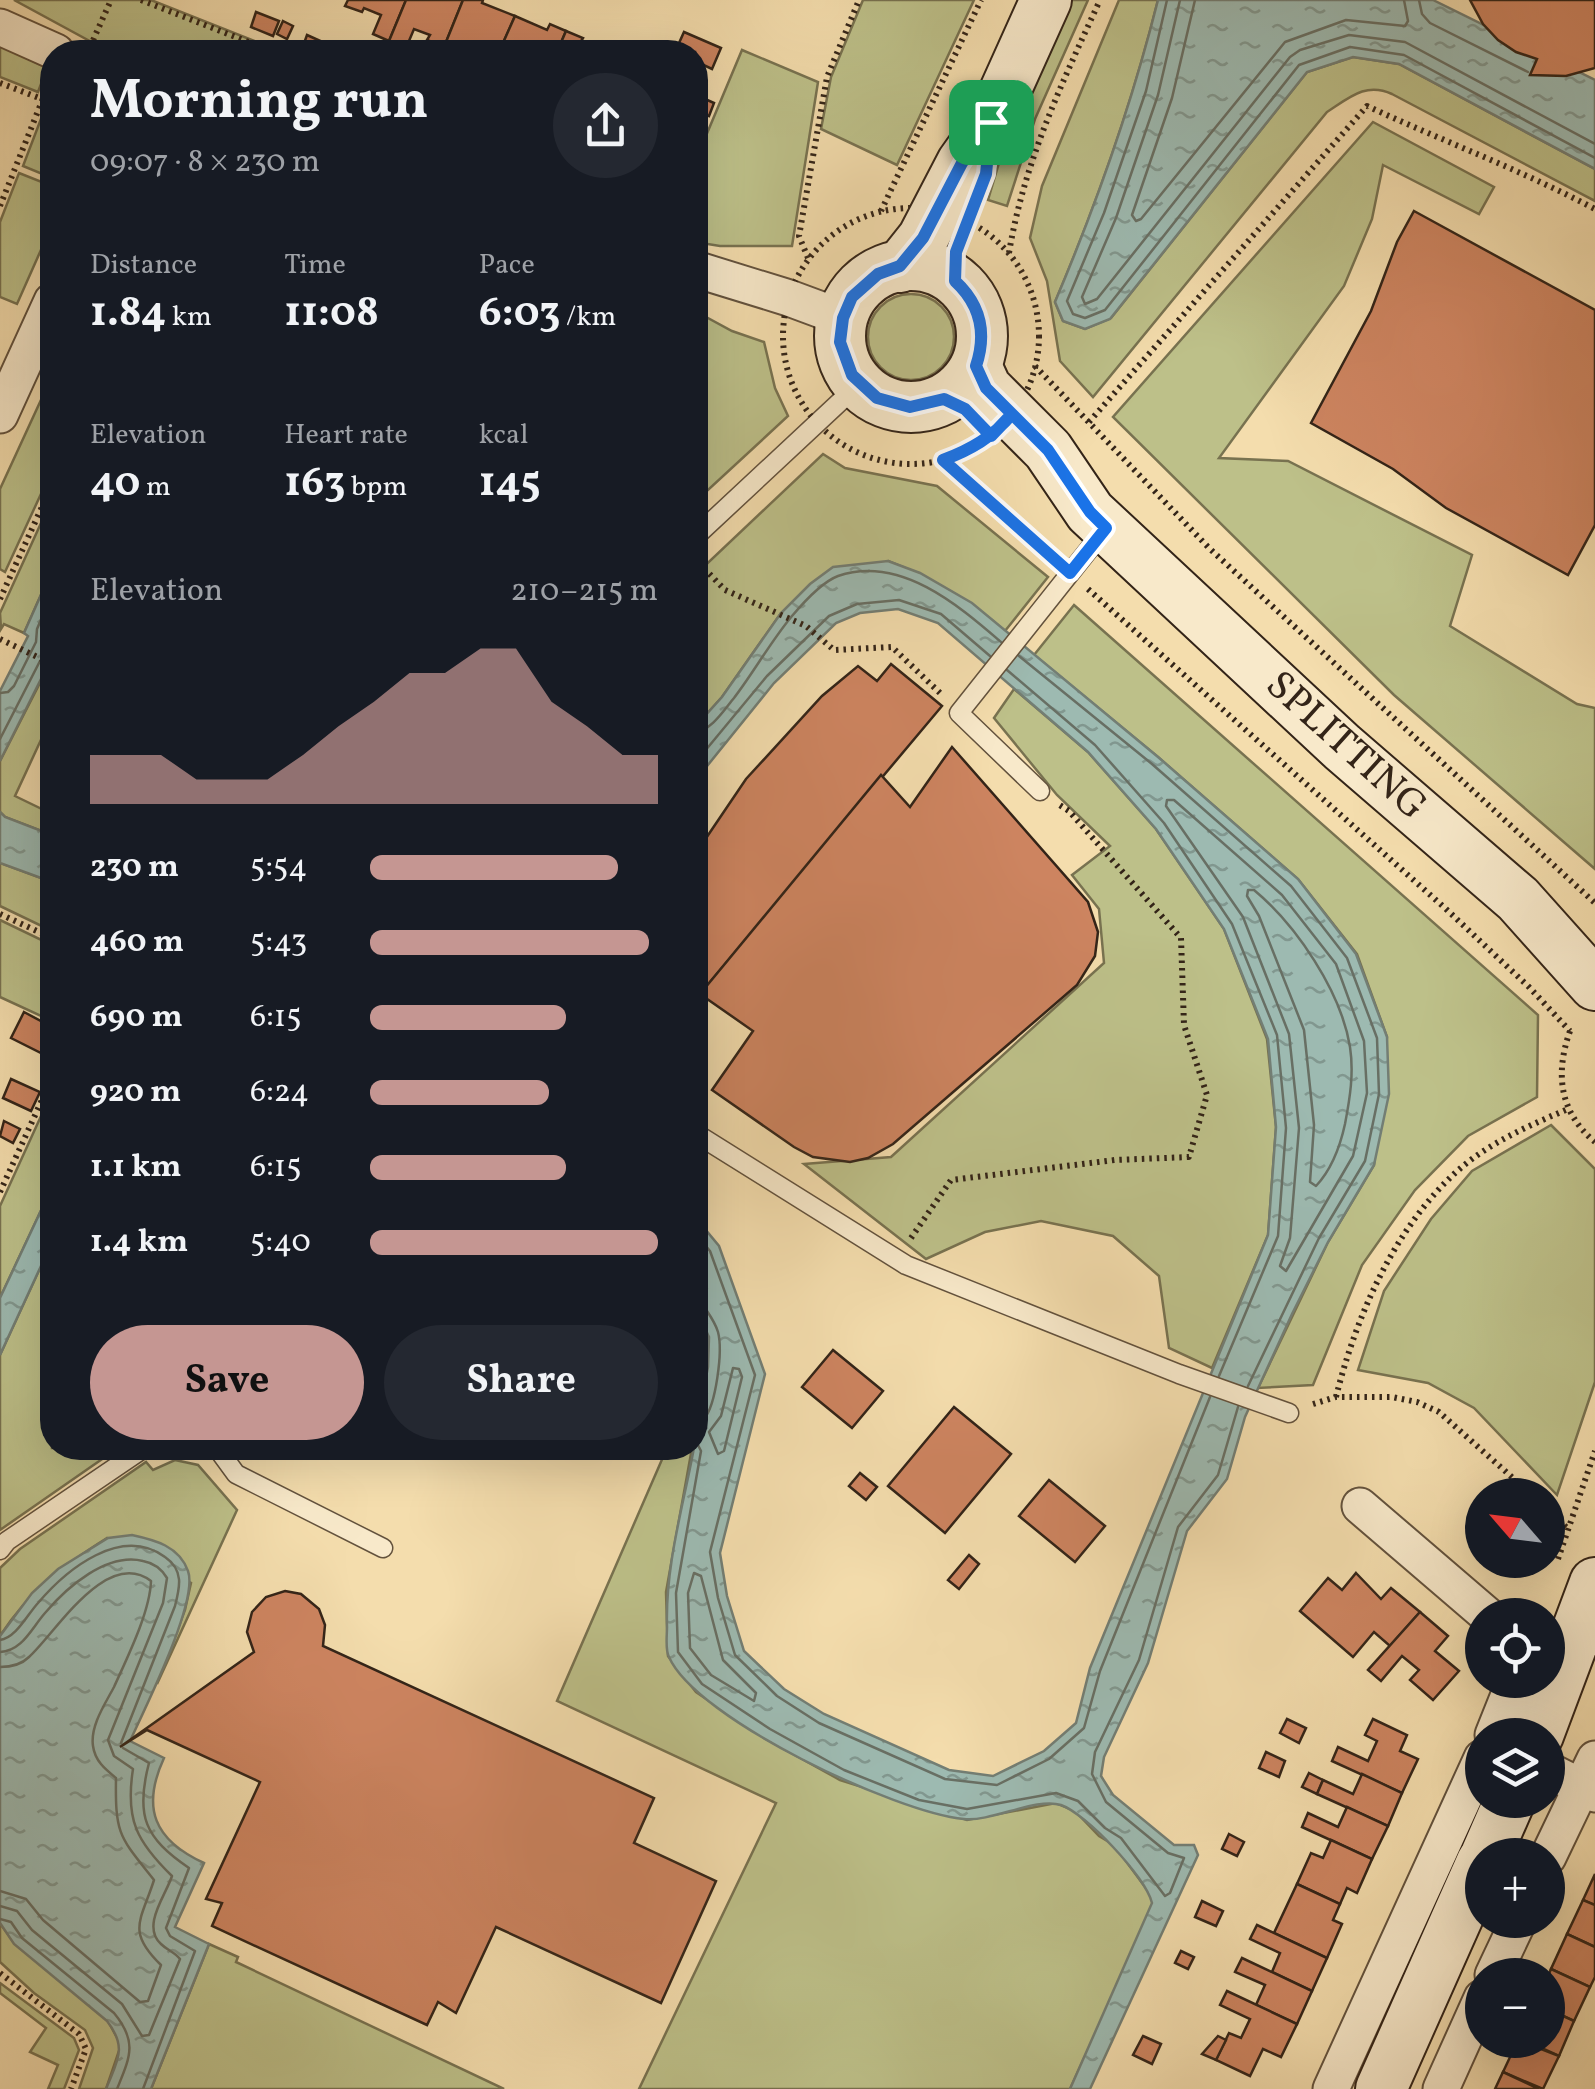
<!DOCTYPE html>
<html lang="en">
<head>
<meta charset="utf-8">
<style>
	body { margin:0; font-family:Vollkorn,serif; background:#242831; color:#f1f3f6; height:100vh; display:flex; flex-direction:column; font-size:38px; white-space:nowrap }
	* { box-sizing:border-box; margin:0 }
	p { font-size:32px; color:#9ea1a6 }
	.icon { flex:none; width:55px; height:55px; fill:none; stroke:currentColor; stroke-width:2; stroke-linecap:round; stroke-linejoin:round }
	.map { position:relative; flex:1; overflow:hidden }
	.panel { position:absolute; left:40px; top:40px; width:668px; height:1420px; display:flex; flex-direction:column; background:#171b24; border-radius:40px; box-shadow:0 10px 40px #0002 }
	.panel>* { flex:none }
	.needle { width:65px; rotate:298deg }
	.controls { position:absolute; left:1465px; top:1478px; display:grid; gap:20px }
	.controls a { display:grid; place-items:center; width:100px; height:100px; border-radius:50%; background:#171b24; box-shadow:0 10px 40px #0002; font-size:50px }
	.pin { position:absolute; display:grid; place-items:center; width:85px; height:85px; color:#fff; margin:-42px; border-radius:20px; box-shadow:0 5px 15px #0006 }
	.round { display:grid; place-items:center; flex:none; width:105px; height:105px; border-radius:52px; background:#242831 }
	.headline { display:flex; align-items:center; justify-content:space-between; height:170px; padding:0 50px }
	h1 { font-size:55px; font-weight:700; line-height:75px }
	.metrics { display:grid; grid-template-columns:repeat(3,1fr); gap:15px; height:170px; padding:10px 50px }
	.metrics div { display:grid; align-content:center }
	.metrics b { font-size:42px; font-weight:700 }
	.metrics small { font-size:28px; font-weight:400 }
	.metrics p { font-size:28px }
	.chart { height:280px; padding:20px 50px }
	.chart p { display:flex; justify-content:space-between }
	.chart svg { width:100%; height:180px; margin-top:10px; fill:#c59692; opacity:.7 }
	.cta { display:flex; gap:20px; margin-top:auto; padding:20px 50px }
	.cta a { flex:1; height:115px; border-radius:60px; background:#c59692; color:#111; font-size:40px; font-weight:700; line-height:115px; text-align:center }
	.cta a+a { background:#242831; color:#f1f3f6 }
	ul { padding:0 50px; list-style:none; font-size:32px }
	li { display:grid; grid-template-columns:160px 120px 1fr; align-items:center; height:75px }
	li i { height:25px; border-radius:12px; background:#c59692 }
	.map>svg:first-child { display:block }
</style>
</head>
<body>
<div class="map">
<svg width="1595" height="2089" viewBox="0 0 1595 2089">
	<defs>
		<pattern id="water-ripples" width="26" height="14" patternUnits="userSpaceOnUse" patternTransform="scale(2.5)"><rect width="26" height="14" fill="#9dbab1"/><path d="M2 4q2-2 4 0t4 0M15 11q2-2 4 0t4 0" fill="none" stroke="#81978f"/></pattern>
	</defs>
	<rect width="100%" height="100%" fill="#f4ddad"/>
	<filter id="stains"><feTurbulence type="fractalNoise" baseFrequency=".002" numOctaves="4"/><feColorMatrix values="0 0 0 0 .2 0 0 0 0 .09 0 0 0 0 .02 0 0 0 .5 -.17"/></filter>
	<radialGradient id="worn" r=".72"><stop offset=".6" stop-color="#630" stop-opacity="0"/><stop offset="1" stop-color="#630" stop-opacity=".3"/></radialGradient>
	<g fill="#bdc089" stroke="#787250" stroke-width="2.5">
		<path d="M14,0H151L282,52H110Z"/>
		<path d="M863,0H974L897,165L821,129L831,77Z"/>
		<path d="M1062,0H1088L1035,119L1007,206L988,200L1020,92Z"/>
		<path d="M1119,0H1158C1132,104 1097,203 1055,302L1063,321L1085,329L1111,318L1307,72L1353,57L1399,64L1595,169V201L1392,94C1366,82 1350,97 1327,112L1093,397L1060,361L1047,281L1030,238L1042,186Z"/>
		<path d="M0,45L47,68L38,92L0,77Z"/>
		<path d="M742,50L818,82L792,246H720L695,242V162Z"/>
		<path d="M52,90V178L23,166Z"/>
		<path d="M1373,122L1494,187L1479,214L1383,165L1372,219L1344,286L1219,458L1288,461L1472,555L1450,626L1577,704L1595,708V869L1394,695L1113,417Z"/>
		<path d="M19,173L52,186V225L17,304L0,297V222Z"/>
		<circle cx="911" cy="337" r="43"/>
		<path d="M695,311L732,331L764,342L775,388L788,416L695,502Z"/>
		<path d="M52,376V470L5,572L0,569V489Z"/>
		<path d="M823,454L845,468L937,486L1048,577L1005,631C969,600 932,578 888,561L781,613L722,697L695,727V575Z"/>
		<path d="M52,499V570L24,633L4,624L1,629L0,613Z"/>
		<path d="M1074,605L1538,1015L1537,1097L1468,1136L1415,1190L1362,1265L1313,1385L1258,1388L1328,1242L1374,1165L1387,1037L1357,954L1298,879L1158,757L1034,655Z"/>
		<path d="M44,675L52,679V716L15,796L52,814V835L5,817L0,812V761Z"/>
		<path d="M1014,689L1088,752L1156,829L1224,929L1267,1039L1276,1127L1268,1235L1212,1368L1169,1348L1159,1276L1113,1236L1041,1221L985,1232L926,1259L804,1164L891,1157L1104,963L1099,909L1072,875L1110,846L1057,795L994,718Z"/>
		<path d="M0,863L52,882V931L0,906Z"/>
		<path d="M0,920L52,945V1021L0,997Z"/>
		<path d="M52,1092V1187L0,1298V1206Z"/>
		<path d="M1551,1125L1595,1169V1382L1557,1495L1474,1408L1428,1383L1358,1370L1384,1291L1431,1219L1472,1171Z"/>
		<path d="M52,1242V1257L45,1272L52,1276V1448H118L0,1530V1355Z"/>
		<path d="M667,1448H692L666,1592L668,1656L696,1692L764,1738L840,1780L967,1820L1056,1803L1075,1811L1099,1836L1114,1845L1151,1895L1153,1903L1147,1921L1070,2089H639L776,1803L557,1701Z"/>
		<path d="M175,1460L198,1465L237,1510L157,1684L185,1610L191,1583L107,1538C64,1565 28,1592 0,1636V1568L20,1549L146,1462L153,1470Z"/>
		<path d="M0,1923L15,1944L108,2021L121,2045L106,2089H79L93,2048L85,2030L34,1993L0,1962Z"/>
		<path d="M209,1944L238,1957L236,1962L504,2089H151Z"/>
		<path d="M0,1983L74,2038L79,2050L64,2089H48L58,2065L30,2052L46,2028L0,1993Z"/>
	</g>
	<g fill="url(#water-ripples)" stroke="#737e74" stroke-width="2.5">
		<path d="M1158,0H1433L1595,80V169L1399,64L1353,57L1307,72L1110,319L1085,329L1063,321L1055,302C1097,203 1132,104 1158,0Z"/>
		<path d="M888,561L920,573L972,603L1158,757L1298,879L1356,954L1387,1037L1389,1094L1374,1165L1328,1242L1292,1314L1245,1417L1227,1479L1187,1531L1148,1663L1104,1757L1101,1776L1113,1795L1174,1845H1194L1198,1855L1090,2089H1070L1152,1903C1146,1877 1085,1813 1061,1805C1036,1797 992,1822 964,1819C897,1813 696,1719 669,1657C665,1650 667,1636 667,1627C665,1563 685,1500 695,1442C699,1417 703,1392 708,1367L709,1337L695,1307V1217L719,1246L765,1374L720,1553L727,1596L744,1651L784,1689L824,1714L949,1770L993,1776L1044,1751L1076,1723L1090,1668L1268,1235L1276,1127L1268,1039L1224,929L1156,829L1088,752L938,623L898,609L860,613L836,623L774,683L695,781V727L722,697L781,613L810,584L833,567Z"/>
		<path d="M52,570V657L0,761V691L28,636L24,633Z"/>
		<path d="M0,812L5,817L52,835V882L0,863Z"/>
		<path d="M52,1187V1242L0,1355V1298Z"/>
		<path d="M132,1535C155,1540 179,1546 188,1571C199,1601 144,1710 130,1741L164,1758C141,1808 154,1840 204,1863L175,1927L209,1944L151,2089H106C117,2061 128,2048 107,2021L14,1944L0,1923V1636L32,1593L58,1569L108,1538Z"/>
	</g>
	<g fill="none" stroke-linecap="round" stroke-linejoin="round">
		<g stroke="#686f64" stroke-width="2.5">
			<path d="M1167,0L1146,91L1104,213L1067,301L1073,314L1085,318L1105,310L1299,65L1350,47L1404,55L1595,158"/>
			<path d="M1180,0L1158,95L1116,218L1082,297L1085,304L1097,299L1290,57L1300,50L1349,35L1405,42L1595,144"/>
			<path d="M1195,0L1172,98L1132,215L1136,221L1141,219L1285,42L1346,20L1405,26L1408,21L1404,0"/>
			<path d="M1419,0L1422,14L1430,23L1528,72"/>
			<path d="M1019,656L1152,764L1291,886L1347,958L1377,1038L1379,1094L1365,1161L1319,1238L1248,1386"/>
			<path d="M1007,670L1095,745L1164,823L1232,924L1277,1035L1286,1128L1278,1236L1219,1376"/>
			<path d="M0,693L8,692L14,686L36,642L37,629L52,594"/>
			<path d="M695,732C711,731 724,710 734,698C754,672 771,641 792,616C803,603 822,582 838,576C900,555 958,605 1001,642"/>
			<path d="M0,739L40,661L52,656"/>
			<path d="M695,763L767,676L829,616L857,604L899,600L941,614L990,656"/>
			<path d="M1167,800H1174L1282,895L1336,964L1364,1041L1367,1093L1353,1156L1286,1271L1280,1266L1290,1238L1299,1128L1289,1034L1243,917L1166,806Z"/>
			<path d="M1248,890H1254C1296,925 1341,991 1350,1047C1354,1073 1350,1098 1345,1124C1340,1147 1332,1169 1316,1186L1310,1182L1314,1125L1304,1030L1259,916L1247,896Z"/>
			<path d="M695,1233L710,1251L755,1375L710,1552L718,1598L735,1655L777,1696L819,1723L945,1779L997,1785L1049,1759L1084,1728L1100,1671L1210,1397"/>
			<path d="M695,1306L707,1311C711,1317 716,1325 718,1332C723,1351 716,1405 704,1419L695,1420"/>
			<path d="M733,1368L739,1369L742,1377L724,1451L718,1454L709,1432L721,1416Z"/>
			<path d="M695,1439L701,1451L676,1593L678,1652L702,1684L770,1729L844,1770L919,1800L967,1809L1056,1793L1078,1801L1105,1828L1121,1838L1165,1896L1170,1893L1184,1858L1168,1853L1106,1802L1092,1774L1095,1752L1139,1660L1178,1527L1218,1475L1238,1407"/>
			<path d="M694,1573L701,1576L723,1660L756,1693L754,1701L711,1675L690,1648L688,1593Z"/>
			<path d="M0,1640C16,1638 27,1615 38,1603C67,1569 121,1525 165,1557C184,1570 180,1587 175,1606L121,1743"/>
			<path d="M0,1652C22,1651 31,1629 45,1613C67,1587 107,1552 143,1561C154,1563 161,1568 167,1578L163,1603L108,1740L114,1756L133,1769C125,1820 137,1842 172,1876C166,1895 141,1926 161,1944C168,1951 175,1952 180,1959L149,2035L142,2036L122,2004L32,1930L17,1911L0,1906"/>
			<path d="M0,1667C11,1667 21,1665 29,1657C55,1634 106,1547 151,1581C150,1612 127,1658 114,1687C105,1704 90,1726 93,1746C95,1761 105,1769 116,1778C115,1836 120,1837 154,1880C141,1921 126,1931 161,1965L148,2001L140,2002L43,1920L26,1899L0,1891"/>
			<path d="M123,1748L149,1763C135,1816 145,1838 189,1868L166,1928L170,1936L195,1951L143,2089"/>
			<path d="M0,1919L11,1922L22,1938L114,2013C138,2042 130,2057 117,2089"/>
		</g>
	</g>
	<g fill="#cd8460" stroke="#332418" stroke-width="2.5">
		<path d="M348,0H406L389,41L373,34L381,15L364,8L362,12L345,6Z"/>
		<path d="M406,0H463L444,47L427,40L430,35L414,29L406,48L389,41Z"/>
		<path d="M463,0H483L482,3L515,16L499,52L462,50L458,52L444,47Z"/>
		<path d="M1470,0H1595V68L1566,76L1530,75L1537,59L1516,52L1498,40L1483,24Z"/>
		<path d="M256,12L279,21L273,36L251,27Z"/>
		<path d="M515,16L547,30L550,24L566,31L557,52H499Z"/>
		<path d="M283,21L293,26L287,39L277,34Z"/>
		<path d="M566,31L583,38L580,43L601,52H557Z"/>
		<path d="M684,32L721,48L712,69L695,61V52H675Z"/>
		<path d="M307,35L327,44L324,52L302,49Z"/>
		<path d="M696,95L714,103L709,116L695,110Z"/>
		<path d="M1414,211L1595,310V525L1568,575L1446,508L1393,469L1311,423L1371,311L1397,242Z"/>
		<path d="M891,664L942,706L700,994L697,996L701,999L695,1006L696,853L746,779L822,696L858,666L877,681Z"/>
		<path d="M952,747L1088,902L1098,932L1095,956L1077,985L893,1144L868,1158L850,1162L813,1157L794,1147L712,1090L753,1031L700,994L881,775L910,807Z"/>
		<path d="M24,1012L52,1027L41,1053L11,1038Z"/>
		<path d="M11,1079L40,1092L31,1111L3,1098Z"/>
		<path d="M4,1121L20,1129L13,1143L0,1136Z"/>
		<path d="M833,1350L883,1391L852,1428L802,1387Z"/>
		<path d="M954,1407L1011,1454L945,1533L888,1486Z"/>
		<path d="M860,1473L877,1487L866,1500L849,1486Z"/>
		<path d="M1049,1480L1105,1526L1075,1562L1019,1516Z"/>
		<path d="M969,1555L979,1564L959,1589L948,1580Z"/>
		<path d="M1356,1573L1381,1599L1391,1588L1420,1612L1390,1646L1374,1632L1353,1657L1300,1611L1328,1578L1342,1590Z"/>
		<path d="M285,1591L301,1594L319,1609L325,1625L323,1646L654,1798L634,1843L716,1881L661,2003L496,1927L456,2013L438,2002L427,2025L212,1926L222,1903L206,1899L260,1782L147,1730L120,1747L254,1652L247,1632L252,1612L266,1597Z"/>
		<path d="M1420,1612L1448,1636L1435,1651L1459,1671L1433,1700L1410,1680L1419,1670L1402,1656L1381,1681L1368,1670Z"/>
		<path d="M1287,1719L1306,1728L1299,1743L1280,1733Z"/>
		<path d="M1373,1719L1407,1735L1400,1751L1418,1759L1402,1793L1332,1761L1338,1747L1368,1761L1377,1741L1365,1735Z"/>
		<path d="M1266,1752L1285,1761L1279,1777L1259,1768Z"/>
		<path d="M1309,1773L1323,1780L1317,1794L1302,1787Z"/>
		<path d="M1362,1774L1402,1793L1388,1826L1317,1794L1323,1780L1353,1794Z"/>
		<path d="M1347,1807L1388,1826L1372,1859L1302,1827L1308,1813L1338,1827Z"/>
		<path d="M1229,1834L1244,1842L1237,1856L1222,1849Z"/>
		<path d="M1331,1840L1372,1859L1357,1893L1347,1888L1340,1904L1297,1884L1311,1853L1323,1858Z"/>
		<path d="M1595,1874V1905L1583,1900Z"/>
		<path d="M1297,1884L1340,1904L1333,1920L1342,1924L1327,1958L1274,1933Z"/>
		<path d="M1583,1900L1595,1905V1947L1567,1934Z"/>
		<path d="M1202,1901L1223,1911L1216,1926L1195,1917Z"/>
		<path d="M1257,1925L1327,1958L1312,1991L1272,1972L1280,1953L1250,1939Z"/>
		<path d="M1567,1934L1595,1947V1977L1590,1987L1551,1969Z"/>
		<path d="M1181,1951L1194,1957L1188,1969L1175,1963Z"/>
		<path d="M1242,1958L1312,1991L1297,2024L1256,2005L1265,1985L1235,1972Z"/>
		<path d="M1551,1969L1590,1987L1574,2021L1548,2009V1976Z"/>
		<path d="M1227,1991L1297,2024L1281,2057L1263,2049L1250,2076L1216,2060L1229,2033L1241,2038L1250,2019L1220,2005Z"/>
		<path d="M1548,2009L1574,2021L1559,2056L1524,2040H1548Z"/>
		<path d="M1143,2036L1161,2044L1152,2064L1133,2055Z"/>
		<path d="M1218,2036L1226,2040L1216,2060L1202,2054Z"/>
		<path d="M1518,2040L1559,2056L1543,2089L1503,2072Z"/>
		<path d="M1503,2072L1539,2089H1495Z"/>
	</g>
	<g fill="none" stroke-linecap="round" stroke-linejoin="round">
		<defs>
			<g id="service">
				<path d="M695,537L859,384"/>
				<path d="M1040,791L959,713L1106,528"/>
				<path d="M695,1133L906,1265L1179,1374L1289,1413"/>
				<path d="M217,1448L236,1474L383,1548"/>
				<path d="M0,1550L7,1541L144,1448"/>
			</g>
			<g id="minor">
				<path d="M0,27L56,52"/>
				<path d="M695,269L789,298L843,318"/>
				<path d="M0,415L52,301"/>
				<path d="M1360,1506L1487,1615"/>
				<path d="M1493,1735L1515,1680"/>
				<path d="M1548,1770L1595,1794"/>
				<path d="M1548,1857L1595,1759"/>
				<path d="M1493,1975L1519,1920"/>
				<path d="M1331,2089L1482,1758"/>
				<path d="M1441,2089L1482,1998"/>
			</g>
			<g id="secondary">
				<circle cx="911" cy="336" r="71"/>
				<path d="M900,267L923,238L962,163L991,122L1046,0"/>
				<path d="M976,366L986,388L1048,450L1090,512L1342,747L1518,899L1595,985"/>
				<path d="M1538,1735L1595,1583"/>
				<path d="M1486,1855L1510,1800"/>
				<path d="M1381,2089L1482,1862"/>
			</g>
		</defs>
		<use href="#service" stroke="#63523d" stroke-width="21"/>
		<use href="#minor" stroke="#63523d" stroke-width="39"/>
		<use href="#secondary" stroke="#332418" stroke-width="54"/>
		<g stroke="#332418" stroke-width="6" stroke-dasharray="2.5 5" stroke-linecap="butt">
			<path d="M141,0L274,52"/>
			<path d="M90,47L111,0"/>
			<path d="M0,83L42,99"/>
			<path d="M0,206L48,86"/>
			<circle cx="911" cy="336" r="128"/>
			<path d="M881,211L981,0"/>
			<path d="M1009,253C1024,162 1062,83 1100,0"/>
			<path d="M808,258L799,236L827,77L859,0"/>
			<path d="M1035,366L1209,548L1595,903"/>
			<path d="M1089,422L1367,106C1443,141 1521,170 1595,209"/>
			<path d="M943,459L1053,557"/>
			<path d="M699,563L725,590L806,626L834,650L892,647L940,693"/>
			<path d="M1088,589L1446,909L1529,987L1570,1031"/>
			<path d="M0,599L52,485"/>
			<path d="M0,639L52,664"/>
			<path d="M0,914L52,938"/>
			<path d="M1570,1031C1555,1073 1559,1112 1595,1142"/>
			<path d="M0,1192L52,1078"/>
			<path d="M911,1238L951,1180L1115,1160L1189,1157L1207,1095L1184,1025L1181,938L1069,811L1058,804"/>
			<path d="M1336,1397C1356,1317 1393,1231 1454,1174C1486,1144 1528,1126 1568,1109"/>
			<path d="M1313,1404L1336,1397H1392L1417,1402L1439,1412L1532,1495"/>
			<path d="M1548,1510L1568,1529"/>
			<path d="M1558,1559L1595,1451"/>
			<path d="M0,1973L79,2034L86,2049L71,2089"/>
		</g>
		<use href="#service" stroke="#f8e9ca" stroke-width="18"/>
		<use href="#minor" stroke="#f8e9ca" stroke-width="35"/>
		<use href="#secondary" stroke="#f8e9ca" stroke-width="50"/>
	</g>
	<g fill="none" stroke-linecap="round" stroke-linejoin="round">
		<defs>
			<path id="route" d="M991,122L986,174L956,252L955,281C981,305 987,333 976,366L986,388L1012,414C993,437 970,450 943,460L1070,573L1106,528L1090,512L1048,450L1012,414L991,436L965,409L944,399L910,407L877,398L852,375L840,342L843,318L852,297L878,274L900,266L923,238L962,163L991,122"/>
		</defs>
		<use href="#route" stroke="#fff" stroke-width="20"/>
		<use href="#route" stroke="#1a73e8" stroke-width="12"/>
	</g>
	<g text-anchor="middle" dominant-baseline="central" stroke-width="10" stroke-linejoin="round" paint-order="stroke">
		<g font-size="40" fill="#332418" stroke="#f8e9ca">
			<text transform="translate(1345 747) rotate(42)">SPLITTING</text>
		</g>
	</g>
	<rect width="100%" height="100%" filter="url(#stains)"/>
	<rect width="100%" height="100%" fill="url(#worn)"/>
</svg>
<div class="controls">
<a><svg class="needle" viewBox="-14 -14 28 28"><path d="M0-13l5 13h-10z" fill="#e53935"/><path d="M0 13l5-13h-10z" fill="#9ea1a6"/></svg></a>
<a><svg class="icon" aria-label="locate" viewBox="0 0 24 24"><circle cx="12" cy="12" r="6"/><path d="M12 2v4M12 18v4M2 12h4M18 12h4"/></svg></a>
<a><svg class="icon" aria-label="layers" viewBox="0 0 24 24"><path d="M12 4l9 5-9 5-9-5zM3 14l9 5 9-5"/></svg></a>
<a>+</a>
<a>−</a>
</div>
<div class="pin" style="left:991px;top:122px;background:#1e9e55"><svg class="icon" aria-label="arrive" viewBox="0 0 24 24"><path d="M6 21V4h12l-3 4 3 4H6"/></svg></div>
<section class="panel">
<div class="headline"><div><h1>Morning run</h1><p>09:07 · 8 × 230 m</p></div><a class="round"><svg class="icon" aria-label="share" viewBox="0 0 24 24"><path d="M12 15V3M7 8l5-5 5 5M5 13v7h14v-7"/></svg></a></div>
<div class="metrics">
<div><p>Distance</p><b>1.84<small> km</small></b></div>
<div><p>Time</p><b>11:08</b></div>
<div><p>Pace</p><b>6:03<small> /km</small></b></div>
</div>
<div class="metrics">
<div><p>Elevation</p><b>40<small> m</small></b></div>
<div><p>Heart rate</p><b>163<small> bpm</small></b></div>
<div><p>kcal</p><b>145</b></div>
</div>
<div class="chart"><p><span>Elevation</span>210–215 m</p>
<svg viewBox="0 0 160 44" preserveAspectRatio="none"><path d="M0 44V32L10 32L20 32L30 38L40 38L50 38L60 32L70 25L80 19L90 12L100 12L110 6L120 6L130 19L140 25L150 32L160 32V44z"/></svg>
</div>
<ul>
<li><b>230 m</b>5:54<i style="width:86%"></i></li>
<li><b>460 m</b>5:43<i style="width:97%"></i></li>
<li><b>690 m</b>6:15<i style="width:68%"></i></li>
<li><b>920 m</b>6:24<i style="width:62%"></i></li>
<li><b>1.1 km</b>6:15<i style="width:68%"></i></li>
<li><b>1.4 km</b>5:40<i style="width:100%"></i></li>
</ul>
<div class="cta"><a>Save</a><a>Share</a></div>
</section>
</div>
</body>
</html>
